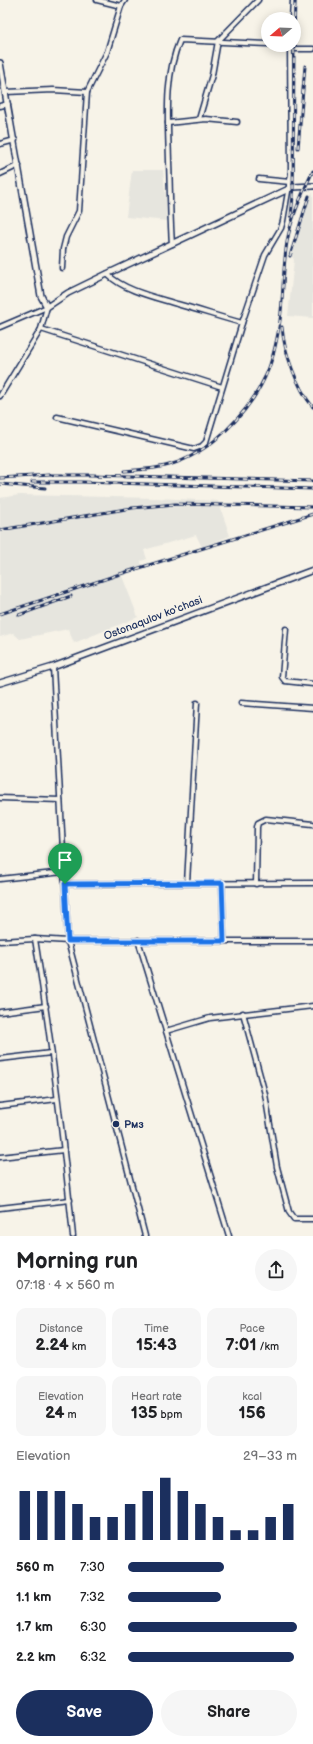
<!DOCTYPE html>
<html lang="en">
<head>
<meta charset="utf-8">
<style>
	body { margin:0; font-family:"Balsamiq Sans",sans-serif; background:#f6f6f6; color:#202124; height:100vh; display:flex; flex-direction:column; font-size:15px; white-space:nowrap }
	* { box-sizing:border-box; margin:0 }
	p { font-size:13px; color:#757577 }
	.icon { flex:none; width:22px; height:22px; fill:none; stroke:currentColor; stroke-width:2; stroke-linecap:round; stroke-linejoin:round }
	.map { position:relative; height:1236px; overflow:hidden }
	.drawer { display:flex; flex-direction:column; background:#fff; flex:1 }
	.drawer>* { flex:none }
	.needle { width:26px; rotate:251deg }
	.controls { position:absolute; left:261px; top:12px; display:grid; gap:8px }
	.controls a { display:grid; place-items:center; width:40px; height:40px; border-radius:50%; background:#fff; box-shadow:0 2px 10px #0003; font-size:20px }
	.pin { position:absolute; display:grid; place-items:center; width:34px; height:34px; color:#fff; margin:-41px -17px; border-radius:50% 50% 50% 0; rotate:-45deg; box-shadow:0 0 4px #0007 }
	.pin .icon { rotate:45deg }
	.round { display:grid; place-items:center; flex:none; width:42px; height:42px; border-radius:21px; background:#f6f6f6 }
	.head { display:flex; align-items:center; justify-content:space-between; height:68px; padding:0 16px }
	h1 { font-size:22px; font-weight:600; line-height:30px }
	.stats { display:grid; grid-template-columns:repeat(3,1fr); gap:6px; height:68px; padding:4px 16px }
	.stats div { display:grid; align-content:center; border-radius:10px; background:#f6f6f6; text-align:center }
	.stats b { font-size:17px; font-weight:600 }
	.stats small { font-size:11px; font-weight:400 }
	.stats p { font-size:11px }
	.chart { height:112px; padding:8px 16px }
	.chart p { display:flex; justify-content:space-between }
	.chart svg { width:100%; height:72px; margin-top:4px; stroke:#1b2f5e; stroke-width:6 }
	.action { display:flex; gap:8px; margin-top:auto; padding:8px 16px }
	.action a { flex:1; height:46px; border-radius:24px; background:#1b2f5e; color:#fff; font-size:16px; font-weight:600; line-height:46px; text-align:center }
	.action a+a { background:#f6f6f6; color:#202124 }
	ul { padding:0 16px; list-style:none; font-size:13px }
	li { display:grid; grid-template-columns:64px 48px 1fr; align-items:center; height:30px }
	li i { height:10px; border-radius:5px; background:#1b2f5e }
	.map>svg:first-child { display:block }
</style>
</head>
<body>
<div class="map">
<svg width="313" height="1236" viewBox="0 0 313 1236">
	<rect width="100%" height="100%" fill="#f7f3e8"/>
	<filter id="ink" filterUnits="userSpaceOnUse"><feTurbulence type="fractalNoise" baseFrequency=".025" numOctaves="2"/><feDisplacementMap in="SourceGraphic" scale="8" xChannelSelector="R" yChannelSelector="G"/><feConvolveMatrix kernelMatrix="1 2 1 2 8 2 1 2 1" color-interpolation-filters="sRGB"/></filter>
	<g filter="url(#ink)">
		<g fill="#e6e5de">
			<path d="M132,170H163L168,221L126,217Z"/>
			<path d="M313,193V318L288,316L294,260L292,256L310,195Z"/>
			<path d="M19,495L156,498L218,501L230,536L202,547L196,535L144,550L147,559L141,561L142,567L122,576L138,617L74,643L68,629L20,639L13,633L0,637V498Z"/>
		</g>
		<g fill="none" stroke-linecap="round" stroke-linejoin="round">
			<defs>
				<g id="minor">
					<path d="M97,0L121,6"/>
					<path d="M292,19L293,0"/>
					<path d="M290,49H313"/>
					<path d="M6,92L53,90L87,92"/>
					<path d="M0,106L8,104"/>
					<path d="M199,119L212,75L218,41L258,0"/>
					<path d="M168,123L206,119L237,122"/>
					<path d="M0,144L15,140"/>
					<path d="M0,174L19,165"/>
					<path d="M259,179L290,182"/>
					<path d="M172,244C170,216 170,188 169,161C168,121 164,76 180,40L268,44"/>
					<path d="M62,268L63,249L66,237L79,211L87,92L107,52L121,6L125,0"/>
					<path d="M107,274C125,291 154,297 177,304C199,310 220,317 242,323"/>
					<path d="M0,327L47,307"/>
					<path d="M41,329L222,387"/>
					<path d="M0,396L41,329L47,307"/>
					<path d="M57,417L194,449L202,446L206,442L242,323L265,255L281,228L283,221L291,174L290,45H282"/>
					<path d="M286,629L282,677L285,681L313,684"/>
					<path d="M53,667L68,941L145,1236"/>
					<path d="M241,703L313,708"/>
					<path d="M0,798L60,800"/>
					<path d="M0,879L63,872"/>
					<path d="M187,883L197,703"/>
					<path d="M222,883L224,941"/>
					<path d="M65,884L313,883"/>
					<path d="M256,884L257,827L258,823L266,819L313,824"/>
					<path d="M35,939C51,1038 63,1137 73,1236"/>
					<path d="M138,940L229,1236"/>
					<path d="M0,941L35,939L68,941H313"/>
					<path d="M0,1012L46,1006"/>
					<path d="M243,1013L265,1094L277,1167L289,1212L294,1219H313"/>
					<path d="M166,1031L210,1018L313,1006"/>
					<path d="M0,1059L51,1053"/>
					<path d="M0,1106L57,1099"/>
					<path d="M0,1157L64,1150"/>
					<path d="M0,1208L70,1200"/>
				</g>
				<g id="tertiary">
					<path d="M0,63L41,296L47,307L68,293L107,274L293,187L313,186"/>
					<path d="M0,683L53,667L313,570"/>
				</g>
			</defs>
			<use href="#minor" stroke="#1b2f5e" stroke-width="7"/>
			<use href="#tertiary" stroke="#1b2f5e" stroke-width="8"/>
			<use href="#minor" stroke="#f7f3e8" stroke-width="4"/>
			<use href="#tertiary" stroke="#f7f3e8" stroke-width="5"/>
			<defs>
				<g id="rail">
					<path d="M294,36L295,0"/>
					<path d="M298,148L305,66"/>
					<path d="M291,216L293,196L294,45"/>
					<path d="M290,256L309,196"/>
					<path d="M282,327C284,352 297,388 313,407"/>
					<path d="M124,471C139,470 155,469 169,465C209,454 248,414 265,377C272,363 275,348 278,333C284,303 282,272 287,242C291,218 302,193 313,171"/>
					<path d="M0,478L50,475H92L313,481"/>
					<path d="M32,482H82L313,489"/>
					<path d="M0,484L45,488"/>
					<path d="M0,530L132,508L175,504L313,507"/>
					<path d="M0,614L120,574L313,514"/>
					<path d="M19,615L71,596"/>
				</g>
			</defs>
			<use href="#rail" stroke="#1b2f5e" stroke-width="3"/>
			<use href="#rail" stroke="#f7f3e8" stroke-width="1.5" stroke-dasharray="4.5" stroke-linecap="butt"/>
		</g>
	</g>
	<g fill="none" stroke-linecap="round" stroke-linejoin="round" filter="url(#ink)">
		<defs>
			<path id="route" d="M222,883L224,941H68L65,884Z"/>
		</defs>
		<use href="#route" stroke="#fff" stroke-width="8"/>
		<use href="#route" stroke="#1a73e8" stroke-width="5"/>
	</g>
	<circle fill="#1b2f5e" stroke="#f7f3e8" stroke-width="1.5" cx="116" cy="1124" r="4"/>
	<g text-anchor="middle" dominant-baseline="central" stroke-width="3" stroke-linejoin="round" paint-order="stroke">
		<g font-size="11" fill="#1b2f5e" stroke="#f7f3e8">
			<text transform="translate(153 618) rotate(-21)">Ostonaqulov ko'chasi</text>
		</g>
		<g font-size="11" font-weight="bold" fill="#1b2f5e" stroke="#f7f3e8" text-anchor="start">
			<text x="124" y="1124">Рмз</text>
		</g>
	</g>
</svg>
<div class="controls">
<a><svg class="needle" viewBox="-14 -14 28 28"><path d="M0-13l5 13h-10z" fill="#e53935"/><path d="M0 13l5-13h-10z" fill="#757577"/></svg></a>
</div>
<div class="pin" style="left:65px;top:884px;background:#1e9e55"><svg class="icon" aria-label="arrive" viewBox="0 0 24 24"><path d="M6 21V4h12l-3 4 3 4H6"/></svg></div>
</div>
<section class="drawer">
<div class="head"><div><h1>Morning run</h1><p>07:18 · 4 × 560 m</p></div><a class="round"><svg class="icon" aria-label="share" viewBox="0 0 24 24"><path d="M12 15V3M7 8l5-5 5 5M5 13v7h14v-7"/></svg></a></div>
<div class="stats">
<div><p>Distance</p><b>2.24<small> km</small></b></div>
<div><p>Time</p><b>15:43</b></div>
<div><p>Pace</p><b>7:01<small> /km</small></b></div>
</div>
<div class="stats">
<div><p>Elevation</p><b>24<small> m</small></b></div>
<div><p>Heart rate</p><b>135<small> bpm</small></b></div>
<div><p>kcal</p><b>156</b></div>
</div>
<div class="chart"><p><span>Elevation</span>29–33 m</p>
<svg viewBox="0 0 160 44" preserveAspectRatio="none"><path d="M5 44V14M15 44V14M25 44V14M35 44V22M45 44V30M55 44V30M65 44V22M75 44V14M85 44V6M95 44V14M105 44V22M115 44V30M125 44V38M135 44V38M145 44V30M155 44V22"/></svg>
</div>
<ul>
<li><b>560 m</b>7:30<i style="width:57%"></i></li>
<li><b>1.1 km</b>7:32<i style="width:55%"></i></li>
<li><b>1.7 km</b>6:30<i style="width:100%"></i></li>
<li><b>2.2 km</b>6:32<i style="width:98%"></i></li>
</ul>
<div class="action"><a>Save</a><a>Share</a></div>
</section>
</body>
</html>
